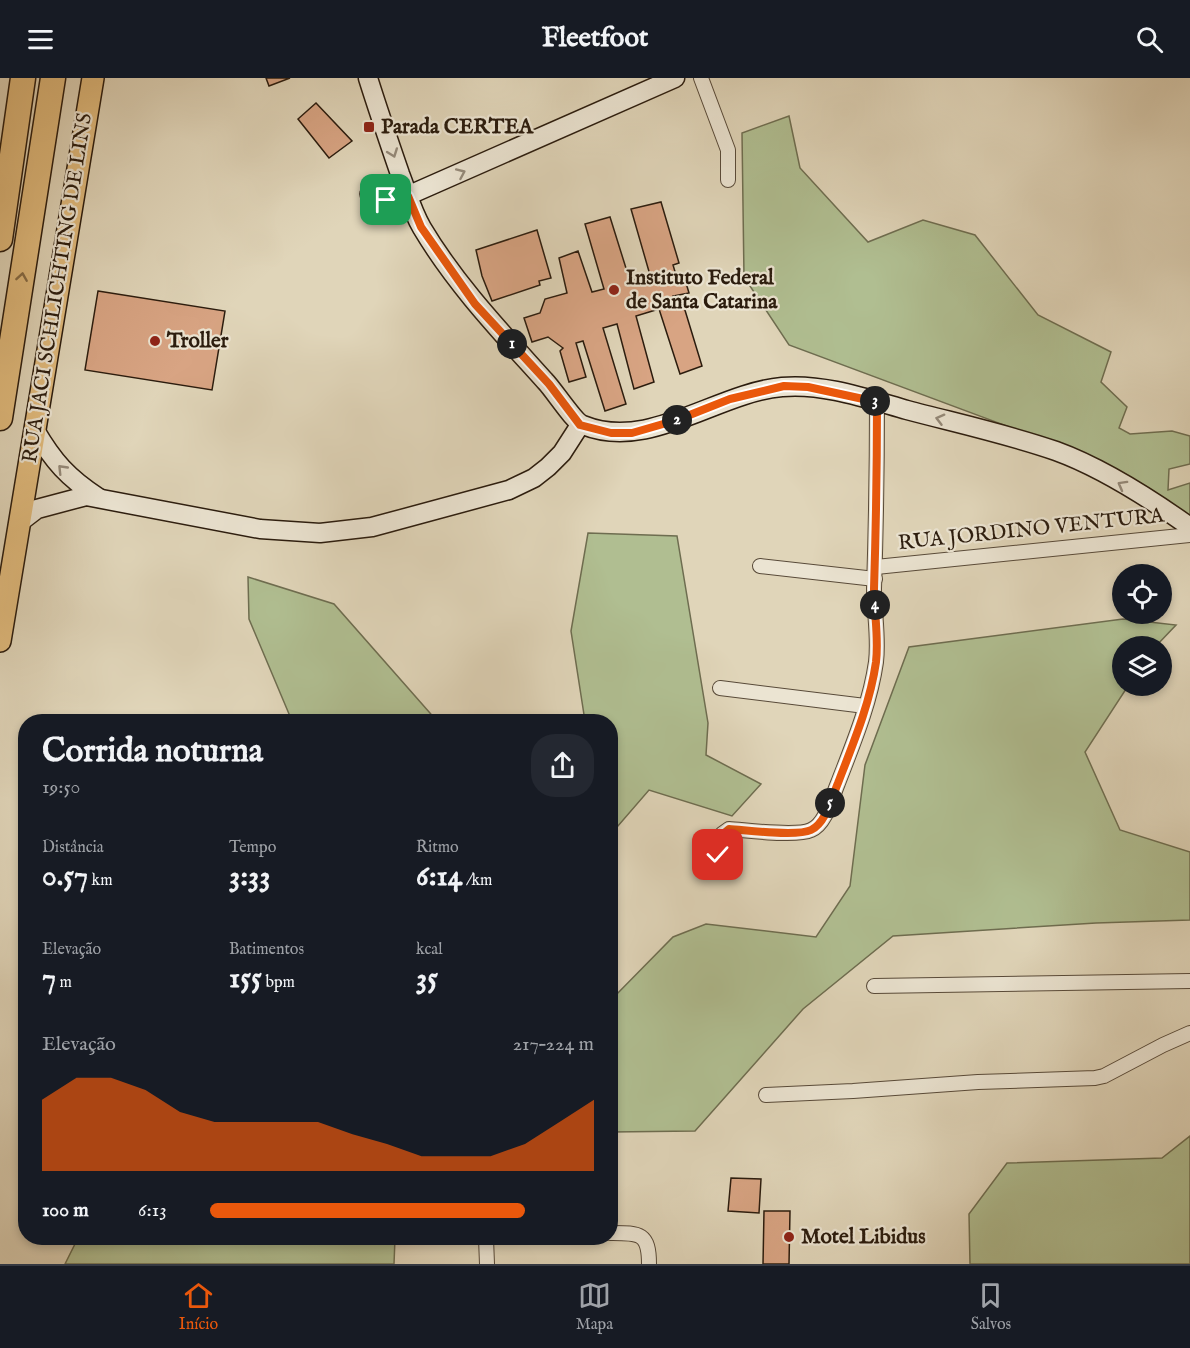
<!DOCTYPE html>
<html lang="pt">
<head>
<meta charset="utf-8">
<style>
	body { margin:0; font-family:"IM FELL English",serif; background:#242831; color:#f1f3f6; height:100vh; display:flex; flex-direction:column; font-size:22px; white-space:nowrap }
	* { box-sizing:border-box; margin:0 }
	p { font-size:20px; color:#9ea1a6 }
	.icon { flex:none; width:33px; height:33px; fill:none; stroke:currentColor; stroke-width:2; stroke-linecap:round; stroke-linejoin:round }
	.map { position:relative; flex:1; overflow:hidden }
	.side { position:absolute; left:18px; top:636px; width:600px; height:531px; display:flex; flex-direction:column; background:#171b24; border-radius:24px; box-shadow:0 3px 9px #0003 }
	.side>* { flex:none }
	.controls { position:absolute; left:1112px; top:486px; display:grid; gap:12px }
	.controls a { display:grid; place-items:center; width:60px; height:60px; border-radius:50%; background:#171b24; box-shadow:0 3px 9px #0003; font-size:30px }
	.pin { position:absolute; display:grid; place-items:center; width:51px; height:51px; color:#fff; margin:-26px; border-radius:12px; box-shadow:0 3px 9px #0006 }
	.km { position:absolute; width:30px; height:30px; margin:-15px; border-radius:50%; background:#222; color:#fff; font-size:16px; line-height:30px; text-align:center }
	.round { display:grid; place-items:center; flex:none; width:63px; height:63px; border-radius:24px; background:#242831 }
	.head { display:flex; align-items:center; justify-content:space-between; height:102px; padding:0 24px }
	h1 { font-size:33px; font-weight:700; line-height:45px }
	.stats { display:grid; grid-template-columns:repeat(3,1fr); gap:9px; height:102px; padding:6px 24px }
	.stats div { display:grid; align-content:center }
	.stats b { font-size:30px; font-weight:700 }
	.stats small { font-size:16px; font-weight:400 }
	.stats p { font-size:16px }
	.chart { height:168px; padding:12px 24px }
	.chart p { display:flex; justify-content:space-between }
	.chart svg { width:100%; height:108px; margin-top:6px; fill:#ea580c; opacity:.7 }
	ul { padding:0 24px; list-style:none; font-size:20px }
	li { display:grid; grid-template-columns:96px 72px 1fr; align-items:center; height:45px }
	li i { height:15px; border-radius:8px; background:#ea580c }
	header { display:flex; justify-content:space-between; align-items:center; height:78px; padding:0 24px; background:#171b24; font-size:27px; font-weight:700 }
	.dock { display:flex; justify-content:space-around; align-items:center; height:84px; border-top:2px solid #363941; background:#171b24; font-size:16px; color:#9ea1a6 }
	.dock a { display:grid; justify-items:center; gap:3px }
	.dock .on { color:#ea580c }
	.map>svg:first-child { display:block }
</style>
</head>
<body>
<header><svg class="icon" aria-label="menu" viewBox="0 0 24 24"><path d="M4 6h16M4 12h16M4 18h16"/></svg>Fleetfoot<svg class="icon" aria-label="search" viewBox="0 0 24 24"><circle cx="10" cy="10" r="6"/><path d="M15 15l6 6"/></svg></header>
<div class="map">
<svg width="1190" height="1186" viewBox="0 0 1190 1186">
	<rect width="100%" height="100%" fill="#e0d5b9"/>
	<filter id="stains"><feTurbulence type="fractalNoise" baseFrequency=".00333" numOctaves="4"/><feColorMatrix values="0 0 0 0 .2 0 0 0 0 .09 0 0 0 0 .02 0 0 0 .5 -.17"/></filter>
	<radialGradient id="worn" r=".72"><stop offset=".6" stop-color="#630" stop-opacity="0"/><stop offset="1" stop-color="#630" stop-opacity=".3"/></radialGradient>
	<g fill="#b0be91" stroke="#6e6d50" stroke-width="1.5">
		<path d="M789,38L800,90L868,164L923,142L975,157L1038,237L1111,274L1101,304L1127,329L1119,350L1130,356L1172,353L1190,358V386L1169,391L1168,412L1190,405V438L1095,381L789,267L744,199L742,55Z"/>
		<path d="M588,455L677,458L708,645L706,677L761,706L732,738L649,712L611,756L610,644L585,643L571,553Z"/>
		<path d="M248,499L334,526L437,643H292L249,541Z"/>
		<path d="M1123,541L1176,547L1156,568H1122V608H1128L1085,674L1120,752L1190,774V842L1096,845L893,858L803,931L695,1053L611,1054V922L673,859L706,846L816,859L850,808L865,687L909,569Z"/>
		<path d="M1190,1058V1186H970L969,1136L1007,1085L1162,1080Z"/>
		<path d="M78,1160H395L394,1186H65Z"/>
	</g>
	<g fill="#d8a483" stroke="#2b1c0e" stroke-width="1.5">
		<path d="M266,0H290L269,8Z"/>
		<path d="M316,25L352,63L329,80L298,41Z"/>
		<path d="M661,124L679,185L673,187L676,197L683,195L689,215L673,218L677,231L684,229L702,288L680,296L659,231L636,238L654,304L634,311L617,246L603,250L626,326L605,333L583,263L576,265L586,299L569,304L560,273L563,270L548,259L532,264L524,240L540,235L545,221L567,215L559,180L578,173L592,214L604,211L585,146L610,139L630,203L650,197L631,131Z"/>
		<path d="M537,152L551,200L539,203L540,207L492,223L482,198L476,172Z"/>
		<path d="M98,213L225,233L212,312L85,292Z"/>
		<path d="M731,1100L761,1101L759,1135L728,1133Z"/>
		<path d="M764,1133H790L789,1186H763Z"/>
	</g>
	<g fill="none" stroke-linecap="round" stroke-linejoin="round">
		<defs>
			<g id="street">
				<path d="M701,0L728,72V102"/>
				<path d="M367,116C381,121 393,125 407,118"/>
				<path d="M760,488L875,501"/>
				<path d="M876,489L1190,457"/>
				<path d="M720,610L865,628"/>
				<path d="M718,777L722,756L729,751C746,752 796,759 811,752C826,746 832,719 838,705C853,666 870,626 876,584C879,559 874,535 874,511C876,448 877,386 877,324"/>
				<path d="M874,908L1190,903"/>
				<path d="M766,1017L853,1013L978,1004L1095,1000L1104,998L1163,967L1190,955"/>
				<path d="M610,1155C639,1155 649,1154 649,1186"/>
				<path d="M486,1160L487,1186"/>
			</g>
			<g id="secondary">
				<path d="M368,0C378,32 389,64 400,96C407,114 412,133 422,150C456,207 501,254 545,303C554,312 574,344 583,347C649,374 716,315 782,309C823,305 868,321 907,332C956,345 1007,356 1056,373C1100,389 1152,422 1190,449"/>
				<path d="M407,118L675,0"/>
				<path d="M35,352C53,383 68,400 99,420"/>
				<path d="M20,444L37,431L86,418L260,451L320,455L372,449L509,412L534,400L548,389L562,375L580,347"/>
			</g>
			<path id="primary" d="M0,563L93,0"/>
			<g id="highway">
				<path d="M0,161L23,0"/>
				<path d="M0,340L53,0"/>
			</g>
		</defs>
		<use href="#street" stroke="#584a39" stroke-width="16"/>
		<use href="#secondary" stroke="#2b1c0e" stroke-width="21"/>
		<use href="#primary" stroke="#2b1c0e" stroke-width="24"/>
		<use href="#highway" stroke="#2b1c0e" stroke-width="27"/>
		<use href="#street" stroke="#ebe4d2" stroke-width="14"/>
		<use href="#secondary" stroke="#ebe4d2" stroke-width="18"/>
		<use href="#primary" stroke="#e0ba7c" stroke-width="21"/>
		<use href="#highway" stroke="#e0ba7c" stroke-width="24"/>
	</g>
	<defs><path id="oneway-chevron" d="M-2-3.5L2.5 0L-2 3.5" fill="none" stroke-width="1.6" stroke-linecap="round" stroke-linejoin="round" transform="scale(1.5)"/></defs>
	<g stroke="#958a7a">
		<use href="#oneway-chevron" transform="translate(393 75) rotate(70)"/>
		<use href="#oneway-chevron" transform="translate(461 95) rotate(-24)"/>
		<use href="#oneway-chevron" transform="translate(940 341) rotate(-165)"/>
		<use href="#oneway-chevron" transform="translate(62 391) rotate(-134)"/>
		<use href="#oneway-chevron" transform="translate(1122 407) rotate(-151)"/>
	</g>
	<use stroke="#866b45" href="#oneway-chevron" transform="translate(22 199) rotate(-81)"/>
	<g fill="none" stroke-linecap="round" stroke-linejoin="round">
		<defs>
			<path id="route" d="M386,122H399L408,118L421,149L475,226L549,306L580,347L611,355H632L677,342L730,321L784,308L808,309L877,324C877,386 876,448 874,511C874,535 879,559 876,584C870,626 853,666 838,705C832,719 826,745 811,752C796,759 746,752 729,751L723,756L718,777"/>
		</defs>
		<use href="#route" stroke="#fff" stroke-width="12"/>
		<use href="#route" stroke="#ea580c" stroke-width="8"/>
	</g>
	<g fill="#8f2418" stroke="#ebe4d2" stroke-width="2">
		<rect x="363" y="43" width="12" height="12" rx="3"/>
		<circle cx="614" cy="212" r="6"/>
		<circle cx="155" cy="263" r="6"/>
		<circle cx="789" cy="1159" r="6"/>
	</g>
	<g text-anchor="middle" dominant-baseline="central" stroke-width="4.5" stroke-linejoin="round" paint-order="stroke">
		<g font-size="21" font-weight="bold" fill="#2b1c0e" stroke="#ebe4d2" text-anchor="start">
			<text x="381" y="49">Parada CERTEA</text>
			<text x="626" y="200">Instituto Federal<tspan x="626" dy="24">de Santa Catarina</tspan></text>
			<text x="167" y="263">Troller</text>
			<text x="801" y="1159">Motel Libidus</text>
		</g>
		<g font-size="21" fill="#2b1c0e" stroke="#ebe4d2">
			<text transform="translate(58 210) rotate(-81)">RUA JACI SCHLICHTING DE LINS</text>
			<text transform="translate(1031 452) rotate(-6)">RUA JORDINO VENTURA</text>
		</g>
	</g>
	<rect width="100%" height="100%" filter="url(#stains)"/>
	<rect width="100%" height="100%" fill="url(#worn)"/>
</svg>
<div class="controls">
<a><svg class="icon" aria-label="locate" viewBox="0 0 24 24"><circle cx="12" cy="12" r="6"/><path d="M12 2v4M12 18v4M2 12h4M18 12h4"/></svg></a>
<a><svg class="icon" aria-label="layers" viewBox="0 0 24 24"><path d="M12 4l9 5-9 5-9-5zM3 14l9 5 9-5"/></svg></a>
</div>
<div class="pin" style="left:386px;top:122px;background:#1e9e55"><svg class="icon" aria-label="arrive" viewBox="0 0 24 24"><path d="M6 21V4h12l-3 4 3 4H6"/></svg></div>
<div class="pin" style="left:718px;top:777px;background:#d93025"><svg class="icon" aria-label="check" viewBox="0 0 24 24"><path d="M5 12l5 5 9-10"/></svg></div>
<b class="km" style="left:512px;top:266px">1</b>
<b class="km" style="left:677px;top:342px">2</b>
<b class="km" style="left:875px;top:323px">3</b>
<b class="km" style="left:875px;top:527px">4</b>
<b class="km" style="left:830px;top:725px">5</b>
<section class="side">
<div class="head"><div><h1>Corrida noturna</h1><p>19:50</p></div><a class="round"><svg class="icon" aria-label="share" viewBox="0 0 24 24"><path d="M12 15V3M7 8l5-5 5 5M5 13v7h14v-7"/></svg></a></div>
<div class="stats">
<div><p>Distância</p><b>0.57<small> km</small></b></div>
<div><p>Tempo</p><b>3:33</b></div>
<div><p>Ritmo</p><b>6:14<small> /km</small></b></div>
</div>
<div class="stats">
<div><p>Elevação</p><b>7<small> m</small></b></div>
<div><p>Batimentos</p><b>155<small> bpm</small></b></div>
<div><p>kcal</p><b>35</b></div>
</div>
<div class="chart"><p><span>Elevação</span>217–224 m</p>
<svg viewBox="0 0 160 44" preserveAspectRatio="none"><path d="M0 44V15L10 6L20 6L30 11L40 20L50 24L60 24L70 24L80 24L90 29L100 33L110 38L120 38L130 38L140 33L150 24L160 15V44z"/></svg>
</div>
<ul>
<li><b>100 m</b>6:13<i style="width:82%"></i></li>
</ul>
</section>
</div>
<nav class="dock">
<a class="on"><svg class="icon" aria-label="home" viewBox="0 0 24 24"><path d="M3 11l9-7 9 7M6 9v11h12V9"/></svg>Início</a>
<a><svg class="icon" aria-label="map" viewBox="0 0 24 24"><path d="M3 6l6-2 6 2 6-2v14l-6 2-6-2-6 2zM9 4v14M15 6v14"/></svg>Mapa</a>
<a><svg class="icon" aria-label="saved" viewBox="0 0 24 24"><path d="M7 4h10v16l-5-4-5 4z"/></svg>Salvos</a>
</nav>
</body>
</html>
